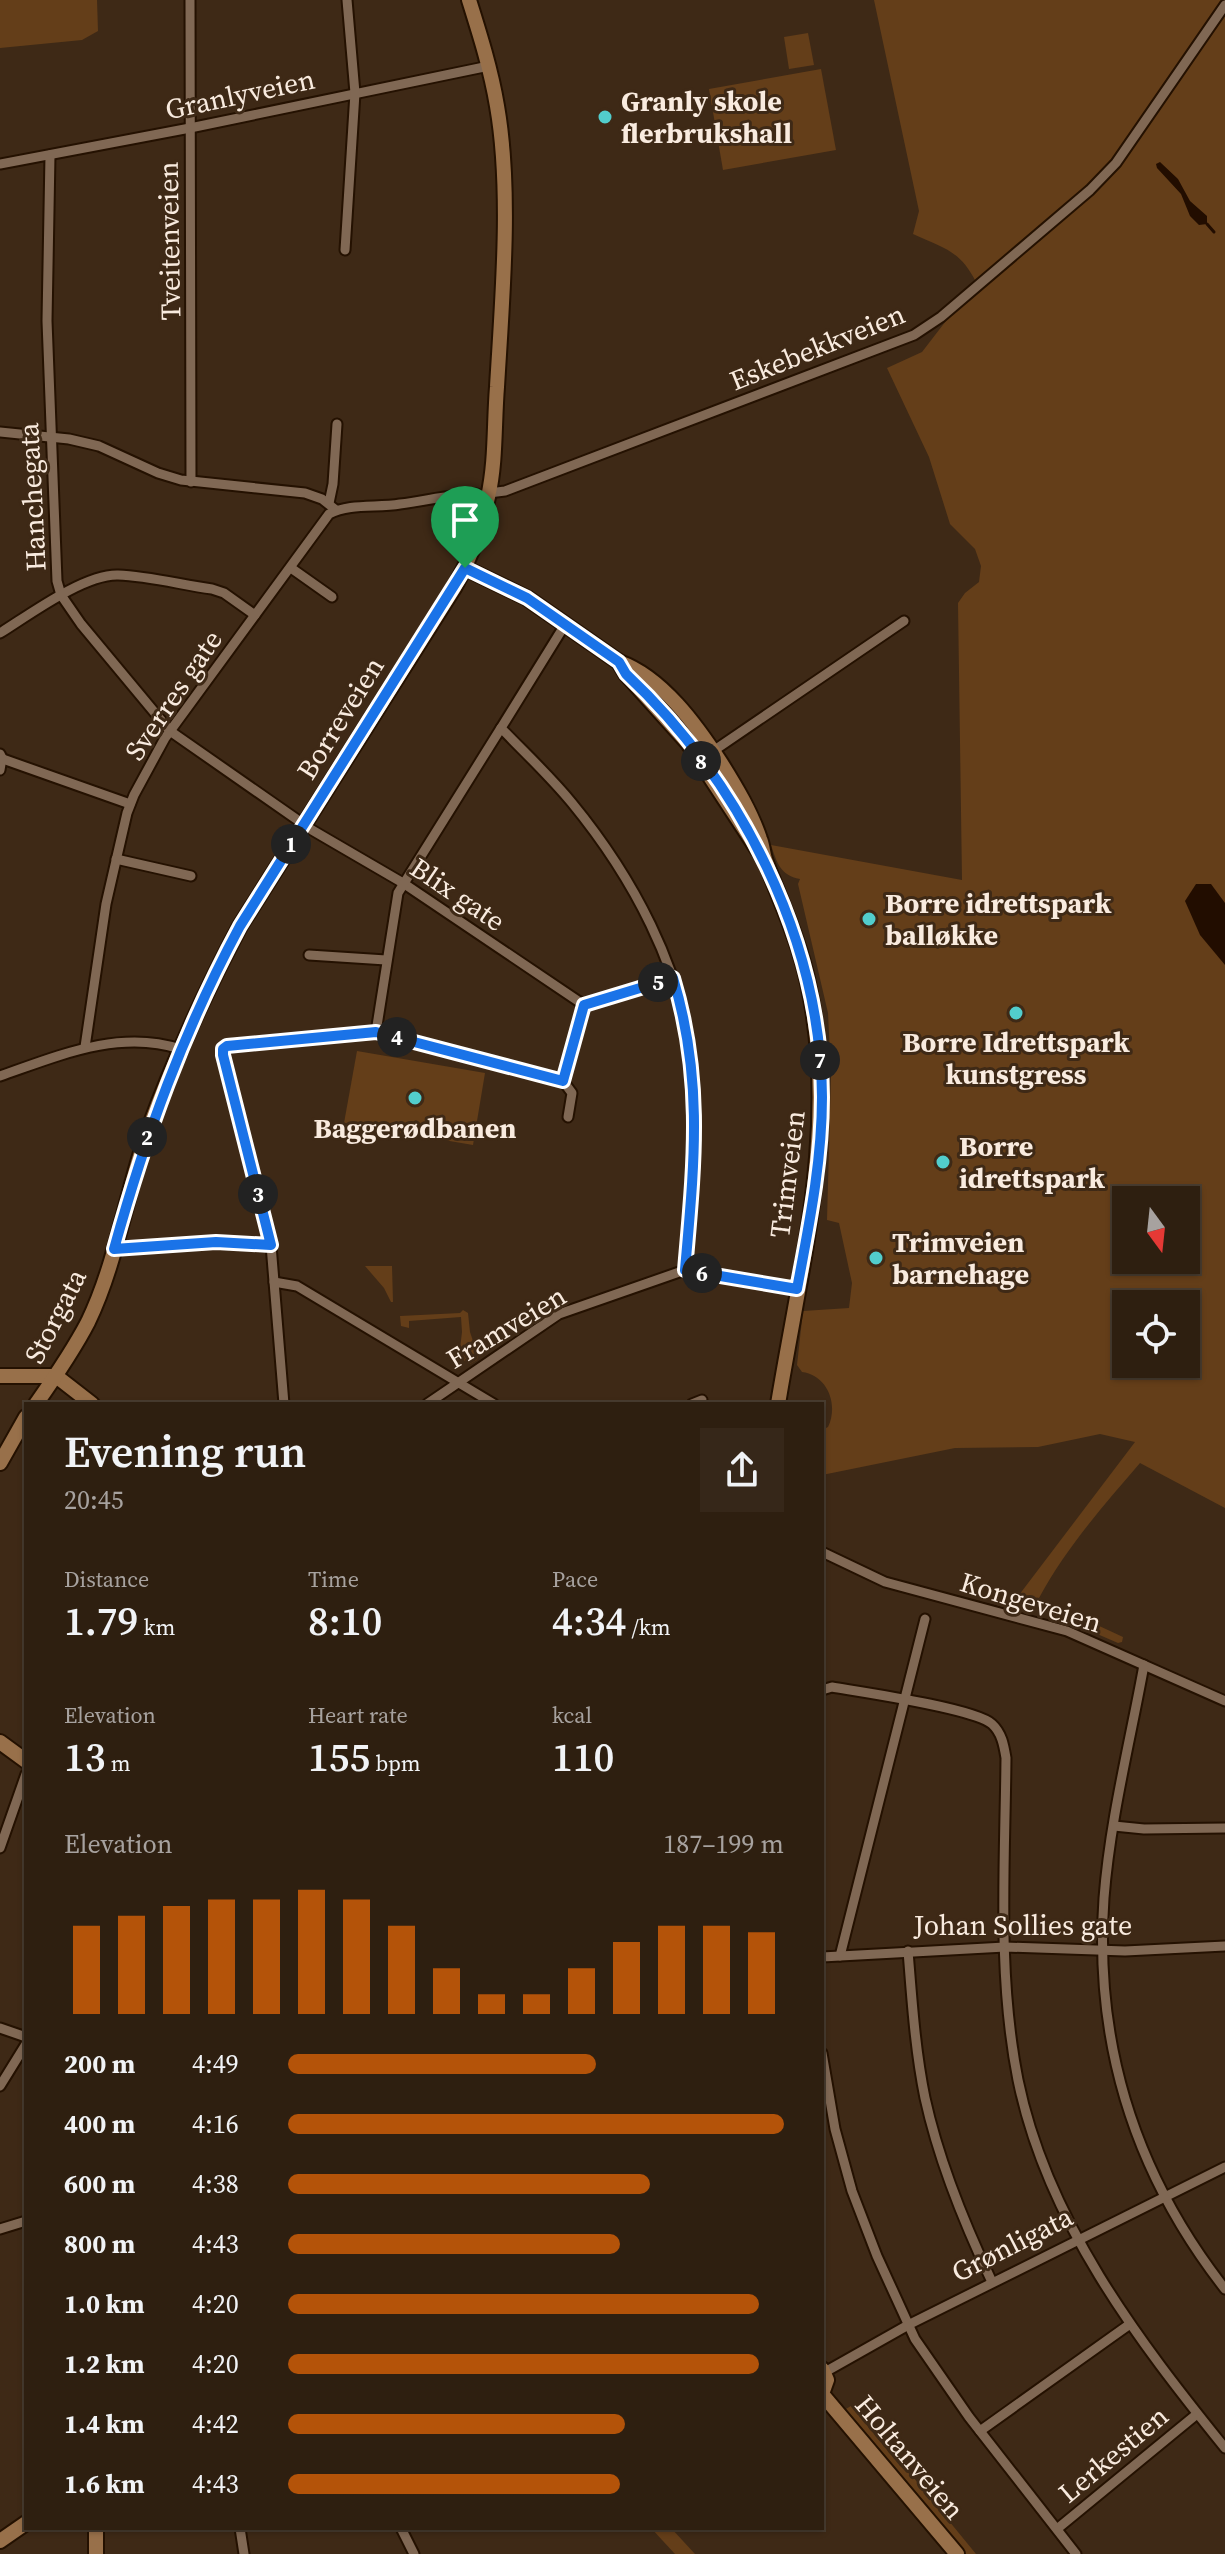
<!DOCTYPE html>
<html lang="en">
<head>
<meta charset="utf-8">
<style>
	body { margin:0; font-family:"Source Serif 4",serif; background:#362719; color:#f1f3f6; height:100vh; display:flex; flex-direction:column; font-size:30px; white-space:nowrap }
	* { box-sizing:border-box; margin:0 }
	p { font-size:26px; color:#a7a29f }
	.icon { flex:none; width:44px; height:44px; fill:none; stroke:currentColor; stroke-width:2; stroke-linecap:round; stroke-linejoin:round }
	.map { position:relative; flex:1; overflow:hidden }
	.drawer { position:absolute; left:24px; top:1402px; width:800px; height:1128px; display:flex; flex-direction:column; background:#2e1f10; border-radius:0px; box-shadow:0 2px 6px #0004,0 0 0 2px #493d30 }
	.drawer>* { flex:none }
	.needle { width:52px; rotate:165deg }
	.buttons { position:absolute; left:1112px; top:1186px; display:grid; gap:16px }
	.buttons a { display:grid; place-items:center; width:88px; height:88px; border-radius:0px; background:#2e1f10; box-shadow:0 2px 6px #0004,0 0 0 2px #493d30; font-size:40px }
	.pin { position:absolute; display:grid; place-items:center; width:68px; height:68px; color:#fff; margin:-82px -34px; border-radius:50% 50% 50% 0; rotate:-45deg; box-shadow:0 0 8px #0007 }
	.pin .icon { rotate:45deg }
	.km { position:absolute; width:40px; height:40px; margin:-20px; border-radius:50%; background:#222; color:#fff; font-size:22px; line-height:40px; text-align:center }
	.round { display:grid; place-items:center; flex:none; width:84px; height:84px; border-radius:0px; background:#362719 }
	.overview { display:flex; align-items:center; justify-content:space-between; height:136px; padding:0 40px }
	h1 { font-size:44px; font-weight:600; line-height:60px }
	.figures { display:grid; grid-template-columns:repeat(3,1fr); gap:12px; height:136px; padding:8px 40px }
	.figures div { display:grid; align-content:center }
	.figures b { font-size:40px; font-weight:600 }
	.figures small { font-size:22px; font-weight:400 }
	.figures p { font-size:22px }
	.chart { height:224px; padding:16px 40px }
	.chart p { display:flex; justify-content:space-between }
	.chart svg { width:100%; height:144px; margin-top:8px; stroke:#b45309; stroke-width:6 }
	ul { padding:0 40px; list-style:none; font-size:26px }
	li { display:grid; grid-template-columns:128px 96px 1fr; align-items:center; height:60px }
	li i { height:20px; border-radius:10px; background:#b45309 }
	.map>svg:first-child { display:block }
</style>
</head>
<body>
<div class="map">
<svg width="1225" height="2554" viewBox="0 0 1225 2554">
	<rect width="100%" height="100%" fill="#3e2916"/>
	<g fill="#643e19" fill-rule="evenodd">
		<path d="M0,0H97L98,31L82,40L0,48Z"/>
		<path d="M874,0H1225V1508L1140,1463C1103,1506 1066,1548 1039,1598L1123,1637L1122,1642L1118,1643L1058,1617L1013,1603L1135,1442L1100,1434L1038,1447L955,1448L822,1475V1430L828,1427C839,1404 827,1375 802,1372L797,1365L803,1311L849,1308L852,1283L839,1223L827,1220L831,1076L828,1013L798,884L800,879C780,875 777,863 771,845L962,880L958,603L965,593L979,582L981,566L975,549L950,524L929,457L887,368L922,352L976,282C960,250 943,248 913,234L919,211ZM1126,1200H1186V1260H1126ZM1126,1304H1186V1364H1126Z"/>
		<path d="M808,33L814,65L789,69L784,37Z"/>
		<path d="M821,69L836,150L723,170L709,89Z"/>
		<path d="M357,1051L485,1073L473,1145L344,1123Z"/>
		<path d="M365,1266H392L393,1302H391L384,1288Z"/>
		<path d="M463,1310L468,1313L470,1332L478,1356L477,1360L470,1364L459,1357L462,1332L461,1317L409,1321V1328L401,1326L400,1316L460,1313Z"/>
		<path d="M851,2406L900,2466L913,2477L976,2554H964L844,2410Z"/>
		<path d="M651,2528H671L695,2554H675Z"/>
	</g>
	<g fill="#220d00">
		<path d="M1160,162L1178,179L1190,201L1207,216V224L1199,225L1190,216L1181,194L1157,168L1156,164Z"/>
		<path d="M1196,884H1211L1225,903V965L1200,935L1185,901Z"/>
	</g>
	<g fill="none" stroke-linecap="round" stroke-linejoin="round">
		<path stroke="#220d00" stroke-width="3" d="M1207,224L1214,232"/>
		<defs>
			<g id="minor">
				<path d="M190,0L191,482"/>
				<path d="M50,155L47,321L57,581L61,595L81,624L170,731L312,830L403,883L584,1005"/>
				<path d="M0,164L190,128L489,66"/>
				<path d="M345,250L355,93L347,0"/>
				<path d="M0,432L69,439L99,446L158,473L181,480L305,493L322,499L336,510"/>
				<path d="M489,493L505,491L914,335L941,317L1090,190L1116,163L1225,5"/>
				<path d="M329,503L333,484L337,424"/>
				<path d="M291,568L332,597"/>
				<path d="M566,623L501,728C524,752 550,776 572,803C632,876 682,968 692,1064C700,1132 691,1201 685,1270"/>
				<path d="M0,633C29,615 84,574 118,575C149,576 182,585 212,589L224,593L255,615"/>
				<path d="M0,754L2,758L0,770"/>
				<path d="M0,758L130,804"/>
				<path d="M700,760L904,621"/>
				<path d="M116,859L191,876"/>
				<path d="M309,955L386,960"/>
				<path d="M584,1005L673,978"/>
				<path d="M376,1032L398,893L501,728"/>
				<path d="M85,1047L106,904L127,813L134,795L165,738L329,514C350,503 377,508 400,504C426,501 450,494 477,494"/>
				<path d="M0,1076C58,1056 119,1029 180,1049"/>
				<path d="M563,1081L584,1005"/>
				<path d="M563,1081L572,1093L568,1117"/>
				<path d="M114,1249L216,1242L271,1245"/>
				<path d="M274,1282L297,1286L494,1404"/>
				<path d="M284,1404L271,1245L223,1055V1049L234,1044L376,1032L563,1081"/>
				<path d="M427,1404L559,1314L685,1270L797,1289"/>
				<path d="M692,1404L702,1400"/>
				<path d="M822,1552L885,1582L1067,1631L1225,1701"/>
				<path d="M1144,1665C1130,1742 1110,1820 1104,1898C1094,2043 1135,2174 1225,2289"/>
				<path d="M822,1690L832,1687C861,1692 974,1708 992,1724C1002,1733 1004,1746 1006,1758C1005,1865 997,1975 1018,2080C1047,2221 1137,2339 1225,2448"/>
				<path d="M1114,1826L1144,1829L1225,1828"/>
				<path d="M0,1848L26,1774"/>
				<path d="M908,1951C912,2000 915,2049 925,2098C939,2162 964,2223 992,2282"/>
				<path d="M840,1956L925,1619"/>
				<path d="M822,1957L1005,1947L1125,1951L1225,1946"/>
				<path d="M0,2028L26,2037"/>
				<path d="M822,2053L835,2129L852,2191L877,2256L915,2339L969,2417L1076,2554"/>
				<path d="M0,2086L26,2044"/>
				<path d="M0,2229L26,2221"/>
				<path d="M825,2372L910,2324L1225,2167"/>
				<path d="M980,2431L1130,2324"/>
				<path d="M240,2528L244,2554"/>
				<path d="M401,2528L414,2554"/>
				<path d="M1057,2529L1197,2414"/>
			</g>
			<g id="secondary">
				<path d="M465,568L527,598L619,662C662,677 697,726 721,763C736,787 751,812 760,839C763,846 763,855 766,862C781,903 799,940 808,983C839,1124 801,1264 778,1404"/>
				<path d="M619,662L626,674L688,743L758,850"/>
				<path d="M0,1376H56L92,1404"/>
				<path d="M36,1404C55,1377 73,1351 88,1322C117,1262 126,1193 148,1131C174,1060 205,992 240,926L454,588C470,560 481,529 488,497C496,462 494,424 497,387C502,300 512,192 497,106C491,70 480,35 469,0"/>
				<path d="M0,1463L26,1417"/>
				<path d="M0,1742L26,1761"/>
				<path d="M822,2369L827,2380L822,2394L957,2554"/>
				<path d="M96,2528V2554"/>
				<path d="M0,2541L26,2523"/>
			</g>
		</defs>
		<use href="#minor" stroke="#241101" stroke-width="13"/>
		<use href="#secondary" stroke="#241101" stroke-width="18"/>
		<use href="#minor" stroke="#806854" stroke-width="9"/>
		<use href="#secondary" stroke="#98704a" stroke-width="14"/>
	</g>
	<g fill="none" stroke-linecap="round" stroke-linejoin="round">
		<defs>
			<path id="route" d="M465,568L527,598L619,662L626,674C740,781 821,939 822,1097C822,1162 809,1225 797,1289L685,1270C694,1166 704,1080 673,978L584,1005L563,1081L376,1032L227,1046L223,1049V1055L271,1245L216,1242L114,1249C146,1134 183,1032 240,926Z"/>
		</defs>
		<use href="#route" stroke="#fff" stroke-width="16"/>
		<use href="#route" stroke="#1a73e8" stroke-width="10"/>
	</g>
	<g fill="#52cdcc" stroke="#3e2916" stroke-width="3">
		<circle cx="605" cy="117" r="8"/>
		<circle cx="869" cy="919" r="8"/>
		<circle cx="1016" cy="1013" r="8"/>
		<circle cx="415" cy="1098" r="8"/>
		<circle cx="943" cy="1162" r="8"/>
		<circle cx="876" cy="1258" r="8"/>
	</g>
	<g text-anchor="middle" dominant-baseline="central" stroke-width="6" stroke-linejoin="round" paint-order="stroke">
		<g font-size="28" fill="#f9ebdf" stroke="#3e2916">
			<text transform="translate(240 94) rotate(-12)">Granlyveien</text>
			<text transform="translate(169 241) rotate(-91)">Tveitenveien</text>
			<text transform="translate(817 347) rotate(-22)">Eskebekkveien</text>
			<text transform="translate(32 497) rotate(-93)">Hanchegata</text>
			<text transform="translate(173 695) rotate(-56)">Sverres gate</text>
			<text transform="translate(340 718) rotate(-58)">Borreveien</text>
			<text transform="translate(458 894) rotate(34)">Blix gate</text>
			<text transform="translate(787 1174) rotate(-83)">Trimveien</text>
			<text transform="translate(55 1316) rotate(-63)">Storgata</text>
			<text transform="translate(506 1327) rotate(-31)">Framveien</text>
			<text transform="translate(1031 1602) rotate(17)">Kongeveien</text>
			<text x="1023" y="1925">Johan Sollies gate</text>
			<text transform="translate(1012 2244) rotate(-27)">Grønligata</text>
			<text transform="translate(1113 2454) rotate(-40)">Lerkestien</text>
			<text transform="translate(910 2457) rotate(50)">Holtanveien</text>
		</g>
		<g font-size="28" font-weight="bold" fill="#f9ebdf" stroke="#3e2916" text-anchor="start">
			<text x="621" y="101">Granly skole<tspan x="621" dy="32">flerbrukshall</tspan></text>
			<text x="885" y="903">Borre idrettspark<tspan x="885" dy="32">balløkke</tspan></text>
			<text x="1016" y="1042" text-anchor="middle">Borre Idrettspark<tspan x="1016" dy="32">kunstgress</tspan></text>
			<text x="415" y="1128" text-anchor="middle">Baggerødbanen</text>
			<text x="959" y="1146">Borre<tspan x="959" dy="32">idrettspark</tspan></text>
			<text x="892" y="1242">Trimveien<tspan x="892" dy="32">barnehage</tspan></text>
		</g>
	</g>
</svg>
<div class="buttons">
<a><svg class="needle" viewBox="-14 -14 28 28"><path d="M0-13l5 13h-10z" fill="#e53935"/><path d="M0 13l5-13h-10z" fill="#a7a29f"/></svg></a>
<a><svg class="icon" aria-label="locate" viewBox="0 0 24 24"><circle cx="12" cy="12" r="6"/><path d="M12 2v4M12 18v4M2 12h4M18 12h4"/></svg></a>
</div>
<div class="pin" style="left:465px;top:568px;background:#1e9e55"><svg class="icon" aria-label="arrive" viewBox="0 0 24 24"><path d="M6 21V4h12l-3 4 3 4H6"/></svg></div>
<b class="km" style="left:291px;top:844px">1</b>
<b class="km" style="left:147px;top:1137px">2</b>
<b class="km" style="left:258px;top:1194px">3</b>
<b class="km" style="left:397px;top:1037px">4</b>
<b class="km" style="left:658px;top:982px">5</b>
<b class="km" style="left:702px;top:1273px">6</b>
<b class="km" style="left:820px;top:1060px">7</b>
<b class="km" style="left:701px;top:761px">8</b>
<section class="drawer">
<div class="overview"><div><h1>Evening run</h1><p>20:45</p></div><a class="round"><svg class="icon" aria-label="share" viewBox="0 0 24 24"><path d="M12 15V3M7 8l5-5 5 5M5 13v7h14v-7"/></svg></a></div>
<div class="figures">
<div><p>Distance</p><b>1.79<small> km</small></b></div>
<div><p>Time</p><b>8:10</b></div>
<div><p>Pace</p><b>4:34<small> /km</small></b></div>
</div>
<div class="figures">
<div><p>Elevation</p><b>13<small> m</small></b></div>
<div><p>Heart rate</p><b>155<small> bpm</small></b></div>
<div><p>kcal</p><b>110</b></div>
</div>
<div class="chart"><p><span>Elevation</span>187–199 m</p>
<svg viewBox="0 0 160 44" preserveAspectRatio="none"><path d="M5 44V17M15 44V14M25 44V11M35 44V9M45 44V9M55 44V6M65 44V9M75 44V17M85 44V30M95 44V38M105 44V38M115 44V30M125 44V22M135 44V17M145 44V17M155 44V19"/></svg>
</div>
<ul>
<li><b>200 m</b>4:49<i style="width:62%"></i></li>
<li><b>400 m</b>4:16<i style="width:100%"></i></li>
<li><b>600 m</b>4:38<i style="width:73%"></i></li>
<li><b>800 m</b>4:43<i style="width:67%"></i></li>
<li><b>1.0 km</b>4:20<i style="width:95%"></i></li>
<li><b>1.2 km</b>4:20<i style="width:95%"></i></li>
<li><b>1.4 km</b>4:42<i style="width:68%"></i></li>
<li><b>1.6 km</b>4:43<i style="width:67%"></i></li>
</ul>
</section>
</div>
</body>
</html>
